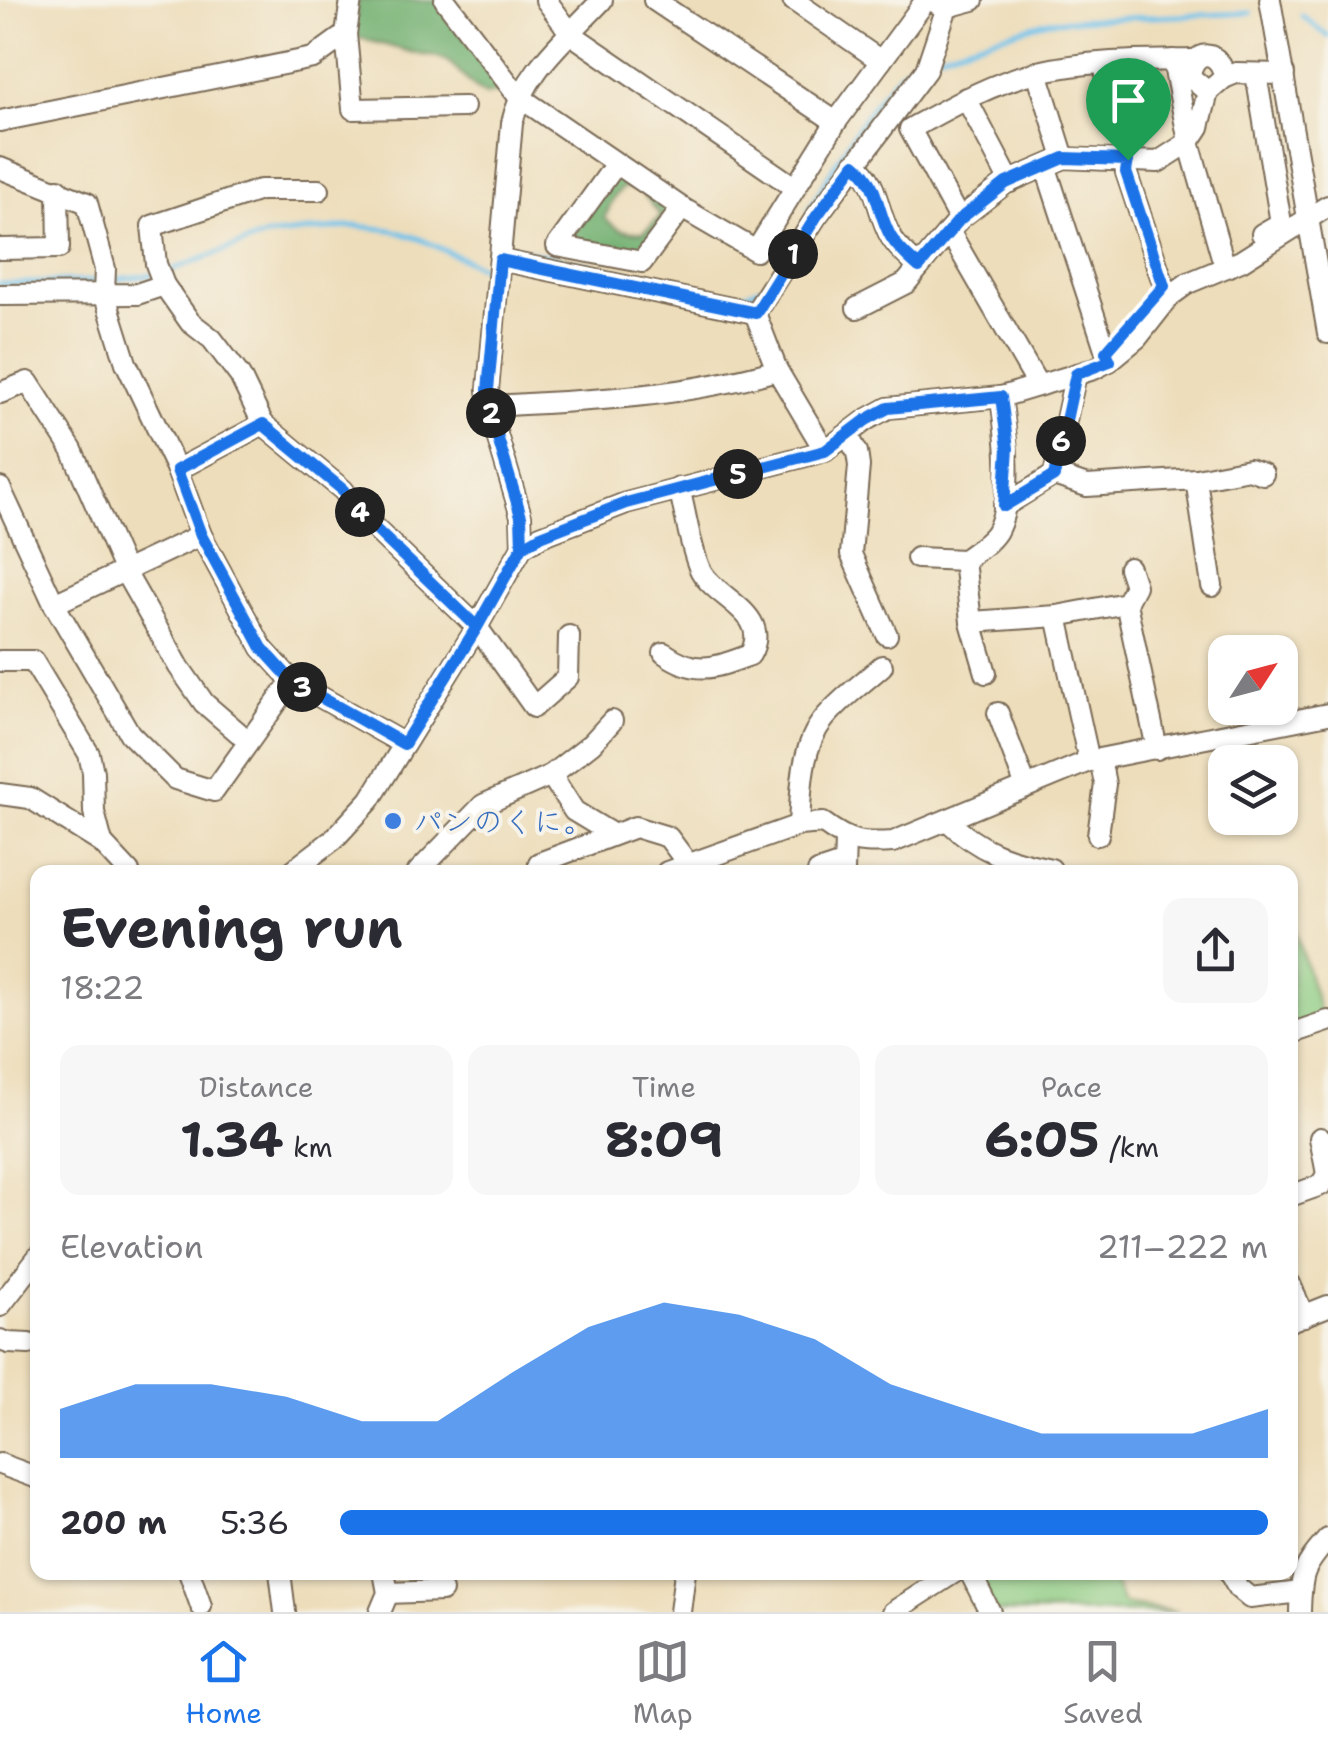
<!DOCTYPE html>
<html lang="en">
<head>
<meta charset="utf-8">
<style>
	body { margin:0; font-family:"Shantell Sans","Klee One",sans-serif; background:#f7f7f7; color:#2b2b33; height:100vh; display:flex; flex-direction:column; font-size:38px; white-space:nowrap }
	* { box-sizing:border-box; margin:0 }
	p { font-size:32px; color:#7c7c81 }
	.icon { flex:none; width:55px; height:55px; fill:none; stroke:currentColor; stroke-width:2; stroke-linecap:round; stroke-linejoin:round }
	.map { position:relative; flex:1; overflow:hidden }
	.drawer { position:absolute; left:30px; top:865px; width:1268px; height:715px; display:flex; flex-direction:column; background:#fff; border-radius:20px; box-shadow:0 2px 8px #0004 }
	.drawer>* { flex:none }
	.needle { width:65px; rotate:54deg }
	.buttons { position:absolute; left:1208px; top:635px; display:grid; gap:20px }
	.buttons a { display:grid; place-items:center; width:90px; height:90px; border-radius:20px; background:#fff; box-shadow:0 2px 8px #0004; font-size:50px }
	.pin { position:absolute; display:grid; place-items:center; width:85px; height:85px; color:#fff; margin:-102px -42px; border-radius:50% 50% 50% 0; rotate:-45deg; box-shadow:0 0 10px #0007 }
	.pin .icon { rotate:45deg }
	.km { position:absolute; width:50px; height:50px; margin:-25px; border-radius:50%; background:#222; color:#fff; font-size:28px; line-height:50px; text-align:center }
	.round { display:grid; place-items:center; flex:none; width:105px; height:105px; border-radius:20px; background:#f7f7f7 }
	.summary { display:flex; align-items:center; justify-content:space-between; height:170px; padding:0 30px }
	h1 { font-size:55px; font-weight:700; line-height:75px }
	.metrics { display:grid; grid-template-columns:repeat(3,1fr); gap:15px; height:170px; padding:10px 30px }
	.metrics div { display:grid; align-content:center; border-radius:20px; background:#f7f7f7; text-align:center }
	.metrics b { font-size:50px; font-weight:700 }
	.metrics small { font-size:28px; font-weight:400 }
	.metrics p { font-size:28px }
	.chart { height:280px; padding:20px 30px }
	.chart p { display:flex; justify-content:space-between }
	.chart svg { width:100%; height:180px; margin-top:10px; fill:#1a73e8; opacity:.7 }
	ul { padding:0 30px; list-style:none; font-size:32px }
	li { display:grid; grid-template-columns:160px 120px 1fr; align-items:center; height:75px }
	li i { height:25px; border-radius:12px; background:#1a73e8 }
	.dock { display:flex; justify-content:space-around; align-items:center; height:140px; border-top:2px solid #e1e1e2; background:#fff; font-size:28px; color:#7c7c81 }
	.dock a { display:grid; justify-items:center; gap:5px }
	.dock .selected { color:#1a73e8 }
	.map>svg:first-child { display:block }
</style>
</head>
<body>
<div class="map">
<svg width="1328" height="1612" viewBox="0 0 1328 1612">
	<rect width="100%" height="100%" fill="#f7f3e8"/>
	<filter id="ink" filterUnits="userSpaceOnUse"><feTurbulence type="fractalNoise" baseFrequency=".01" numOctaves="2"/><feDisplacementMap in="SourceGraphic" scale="20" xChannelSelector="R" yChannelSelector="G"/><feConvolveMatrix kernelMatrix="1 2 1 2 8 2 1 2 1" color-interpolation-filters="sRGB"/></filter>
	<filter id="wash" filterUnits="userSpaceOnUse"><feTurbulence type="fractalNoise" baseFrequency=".0048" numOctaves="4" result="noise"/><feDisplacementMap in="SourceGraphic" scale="40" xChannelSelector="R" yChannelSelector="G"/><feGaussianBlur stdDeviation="2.25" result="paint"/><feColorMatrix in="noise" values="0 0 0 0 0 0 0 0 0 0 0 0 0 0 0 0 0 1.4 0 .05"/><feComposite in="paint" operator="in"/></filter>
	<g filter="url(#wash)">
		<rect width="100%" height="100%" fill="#edddba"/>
		<g fill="#8ecc83" stroke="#647b50" stroke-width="2.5">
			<path d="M1290,913L1321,1016L1290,1027Z"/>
			<path d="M975,1573H1110L1123,1604L1178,1612H993Z"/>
		</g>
		<g fill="#72b071" stroke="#566d48" stroke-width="2.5">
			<path d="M358,0H439L502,91L486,95C460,82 457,54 422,55L353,36Z"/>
			<path d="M617,168L638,181L633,189L625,186C616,192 609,207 605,218C616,231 628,233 644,232L661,216L641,191L679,208L641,257L565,244Z"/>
		</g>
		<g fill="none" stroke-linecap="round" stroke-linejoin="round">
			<g stroke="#6fc2eb" stroke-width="5">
				<path d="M1302,16L1328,36"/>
				<path d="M939,54L1049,21L1251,13"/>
				<path d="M809,210C830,174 885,69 923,58"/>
				<path d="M506,252L511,248L736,298L761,287"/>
				<path d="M163,273L265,236L357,226L392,230L420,239L485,269L494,262"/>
				<path d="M109,280L152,275"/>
				<path d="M0,284L98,281"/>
			</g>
		</g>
	</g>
	<g filter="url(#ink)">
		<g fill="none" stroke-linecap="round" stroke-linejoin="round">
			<defs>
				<g id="minor">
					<path d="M445,0L518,96L682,208L756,251L836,122L926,0"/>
					<path d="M546,0L571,34L794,187"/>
					<path d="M654,0L836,122"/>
					<path d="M793,0L881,61"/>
					<path d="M1270,0L1328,333"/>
					<path d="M936,3L947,7L973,0"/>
					<path d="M346,34L353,109L464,107"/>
					<path d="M1173,60L1189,142L1222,257"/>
					<path d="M1103,63L1129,159L1126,172L1164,286"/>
					<path d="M1037,72L1064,158"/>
					<path d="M1256,74L1281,223L1262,234"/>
					<path d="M1208,92L1190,77C1192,47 1222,49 1224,78"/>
					<path d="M966,98L1010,182"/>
					<path d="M0,121L313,58L346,34L351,0"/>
					<path d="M855,163C879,183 876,211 891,237C898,249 909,258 919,267"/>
					<path d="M616,164L557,246L642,262L682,208"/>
					<path d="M0,168L87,203L105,269L104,293L126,363L177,470L201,535L262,648L292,681L404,744"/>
					<path d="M1046,168L1109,361"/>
					<path d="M319,190H260L152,226L156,264L164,285L190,322L212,339L240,376L263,424L343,490L365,519L477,627L534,707L568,677L569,636"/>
					<path d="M959,219L910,129C950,107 993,82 1038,72C1089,60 1143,61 1194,60"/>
					<path d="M949,231L1038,385"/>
					<path d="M0,249L59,248L58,189"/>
					<path d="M500,260L755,313"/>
					<path d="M0,295L137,294L164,285"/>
					<path d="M857,308L906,283L959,219L1006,183L1064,158L1158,162L1189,142L1199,127L1208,92L1224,78L1236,73L1284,74"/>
					<path d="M755,313L816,217L926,70L947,7"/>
					<path d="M755,313L777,370L825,451"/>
					<path d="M0,393L28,382L72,450L125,572L179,667L204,703L247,740"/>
					<path d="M490,406C587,401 682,397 777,370"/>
					<path d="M848,436L857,452L859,466L851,554L887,635"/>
					<path d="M177,470L263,424"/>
					<path d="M1054,475L1087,486L1196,479L1249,469L1263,474"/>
					<path d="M1196,479L1212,586"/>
					<path d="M0,488L54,604L130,734L175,779L214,791L292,681"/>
					<path d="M1004,506L1054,475L1076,374"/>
					<path d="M522,547L541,536L626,503L825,451L866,420L888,408L1001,397L1094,369L1109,361L1137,338L1170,296L1188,283L1241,261L1328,206"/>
					<path d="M917,558L964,560"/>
					<path d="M1126,603L1157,749"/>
					<path d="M54,604L201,535"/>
					<path d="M1057,616L1089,761"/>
					<path d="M971,622L1057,616L1126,603L1135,586L1129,568"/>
					<path d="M664,653C697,676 714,668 750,655C774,612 712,599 699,567C689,542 686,514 679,488"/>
					<path d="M0,661H33L89,754L93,772L94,812L102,843"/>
					<path d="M986,673L971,622L964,560C974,552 993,541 998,529C1014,497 1006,432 1001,397"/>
					<path d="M998,713L1026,787"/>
					<path d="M551,775L574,811L612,834"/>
					<path d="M0,794L30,798L102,843L129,872"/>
					<path d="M947,820C980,852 1007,860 1051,869"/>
					<path d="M799,825C801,791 801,746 824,719C840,699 863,683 882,666"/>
					<path d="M1098,835L1105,784L1100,759"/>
					<path d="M539,863L635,827L668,837L688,864"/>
					<path d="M291,872L334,839L370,800L477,627L522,547L521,516L493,422L488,390L512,123C524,71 566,39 602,0"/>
					<path d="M418,872L483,805L551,775L592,743L612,721"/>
					<path d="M667,872L799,825L823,823C850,843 860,844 893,842L1089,761L1328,714"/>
					<path d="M818,872L842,864"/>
					<path d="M844,872L845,839"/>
					<path d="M1290,1034L1328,1021"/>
					<path d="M1290,1196L1321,1185L1327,1174L1320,1138"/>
					<path d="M1290,1284L1304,1316"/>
					<path d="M0,1306L38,1257"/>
					<path d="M1290,1321L1328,1306"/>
					<path d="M0,1340L9,1343L29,1344"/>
					<path d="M0,1464L38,1478"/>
					<path d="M189,1572L201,1606"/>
					<path d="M280,1572L285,1612"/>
					<path d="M970,1572L990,1612"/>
					<path d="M1229,1572L1238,1588L1250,1598L1301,1592"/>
					<path d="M388,1593L442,1591"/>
					<path d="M380,1612L388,1593L384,1572"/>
					<path d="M680,1612L685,1572"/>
					<path d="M893,1612L955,1572"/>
					<path d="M1300,1612C1301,1574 1302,1568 1328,1539"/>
				</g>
			</defs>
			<use href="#minor" stroke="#796955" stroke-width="24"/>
			<use href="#minor" stroke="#fff" stroke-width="20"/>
		</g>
	</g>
	<g fill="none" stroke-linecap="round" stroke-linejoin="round" filter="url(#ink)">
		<defs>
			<path id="route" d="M1128,160L1064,158L1006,183L960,219L919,267C909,258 898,249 891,237C876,211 879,183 855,164L816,217L756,313L500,260L488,390L493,422L521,516L522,547L477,627L404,744L292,681L262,648L201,535L177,470L263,424L343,490L365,519L477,627L522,547L541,536L626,503L825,451L866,420L888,408L1001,397L1008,448L1004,506L1054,476L1076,374L1110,361L1106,352L1164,286L1126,172L1128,160"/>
		</defs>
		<use href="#route" stroke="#fff" stroke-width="20"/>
		<use href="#route" stroke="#1a73e8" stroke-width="12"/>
	</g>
	<circle fill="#3f7fe0" stroke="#f7f3e8" stroke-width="4" cx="393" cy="821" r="10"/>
	<g text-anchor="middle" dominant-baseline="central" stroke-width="8" stroke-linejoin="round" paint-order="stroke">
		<g font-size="30" fill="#366cbe" stroke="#f7f3e8" text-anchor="start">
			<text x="413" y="821">パンのくに。</text>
		</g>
	</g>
</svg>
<div class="buttons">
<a><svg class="needle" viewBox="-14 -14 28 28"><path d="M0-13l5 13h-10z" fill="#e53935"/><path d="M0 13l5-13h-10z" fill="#7c7c81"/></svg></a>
<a><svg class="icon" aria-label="layers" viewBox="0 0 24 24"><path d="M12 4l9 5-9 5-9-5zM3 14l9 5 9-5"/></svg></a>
</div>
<div class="pin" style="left:1128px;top:160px;background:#1e9e55"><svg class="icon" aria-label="arrive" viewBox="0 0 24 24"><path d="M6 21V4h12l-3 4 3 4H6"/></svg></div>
<b class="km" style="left:793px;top:254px">1</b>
<b class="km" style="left:491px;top:413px">2</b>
<b class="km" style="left:302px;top:687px">3</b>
<b class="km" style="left:360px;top:512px">4</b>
<b class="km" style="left:738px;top:474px">5</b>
<b class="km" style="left:1061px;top:441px">6</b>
<section class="drawer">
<div class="summary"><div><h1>Evening run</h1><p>18:22</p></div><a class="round"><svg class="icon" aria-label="share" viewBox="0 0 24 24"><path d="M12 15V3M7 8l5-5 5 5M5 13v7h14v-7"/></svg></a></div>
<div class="metrics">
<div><p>Distance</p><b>1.34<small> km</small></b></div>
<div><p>Time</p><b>8:09</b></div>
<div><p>Pace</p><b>6:05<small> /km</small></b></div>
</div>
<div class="chart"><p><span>Elevation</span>211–222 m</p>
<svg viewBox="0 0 160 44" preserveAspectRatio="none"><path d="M0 44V32L10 26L20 26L30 29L40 35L50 35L60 23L70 12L80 6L90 9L100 15L110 26L120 32L130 38L140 38L150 38L160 32V44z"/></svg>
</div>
<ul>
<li><b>200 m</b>5:36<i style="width:100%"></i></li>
</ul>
</section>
</div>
<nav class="dock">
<a class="selected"><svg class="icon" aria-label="home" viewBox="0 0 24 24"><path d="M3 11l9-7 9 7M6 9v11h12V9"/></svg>Home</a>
<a><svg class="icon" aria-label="map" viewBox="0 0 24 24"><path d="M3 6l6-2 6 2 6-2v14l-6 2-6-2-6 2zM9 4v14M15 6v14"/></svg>Map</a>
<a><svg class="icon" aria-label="saved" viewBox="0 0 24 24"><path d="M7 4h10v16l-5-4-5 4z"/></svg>Saved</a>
</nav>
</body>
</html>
